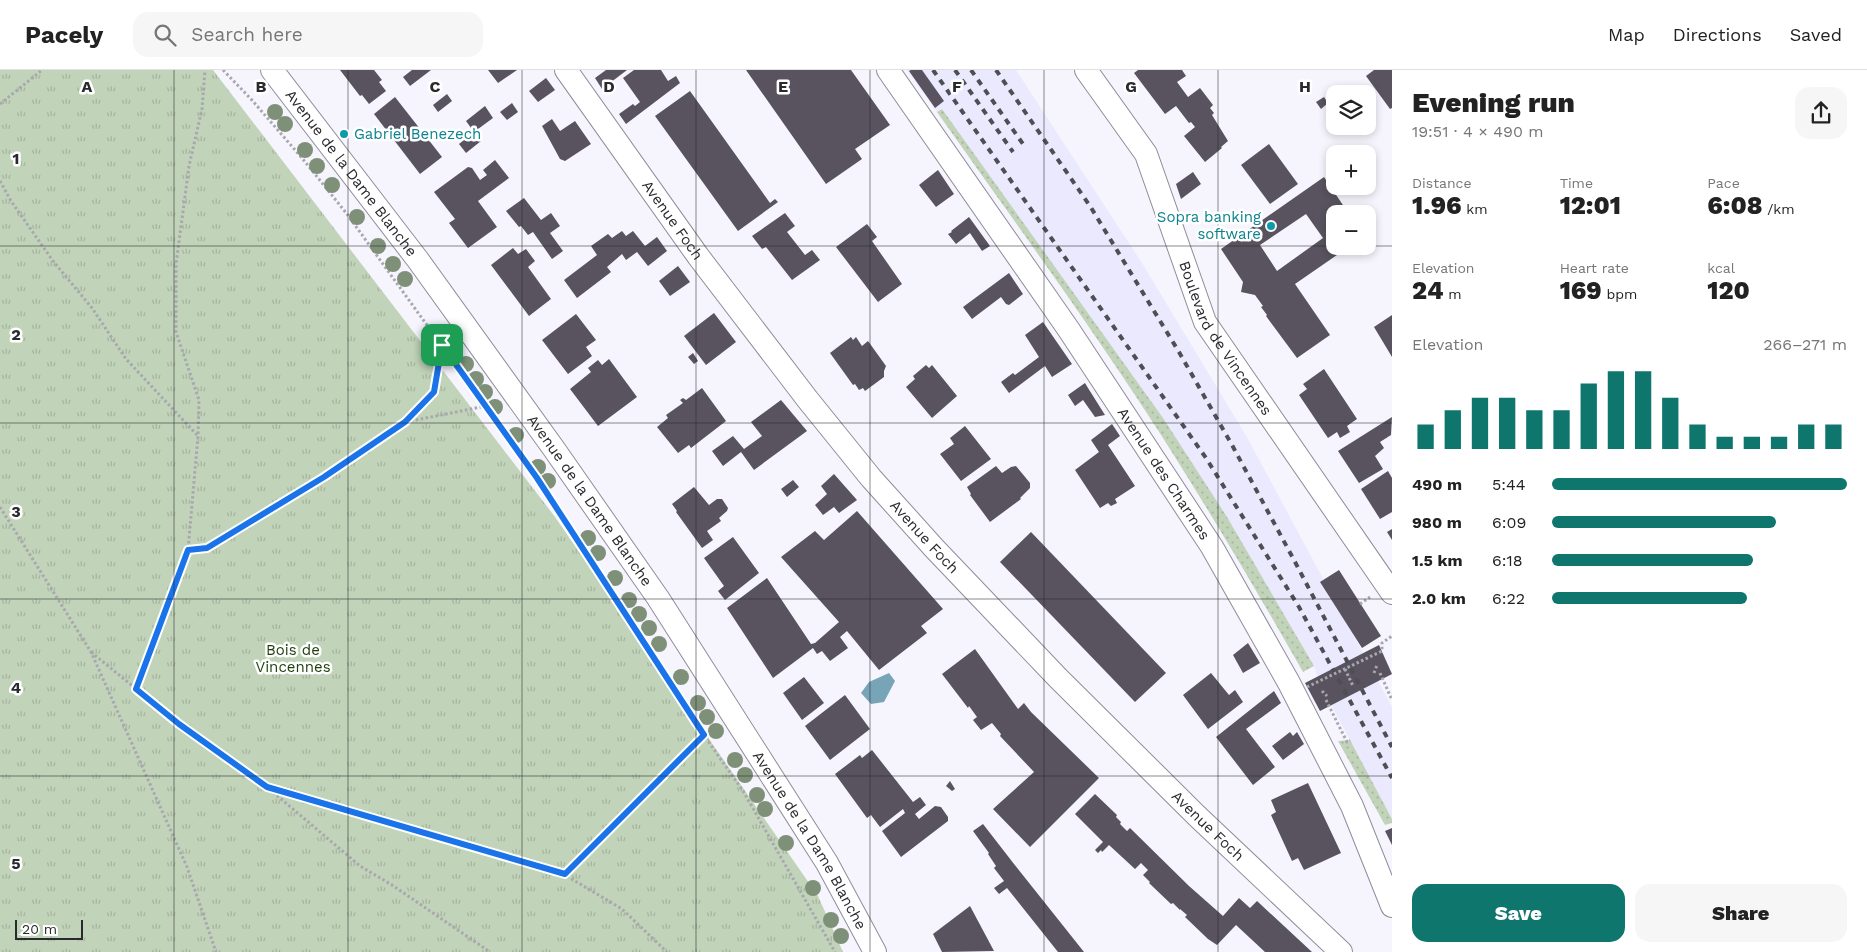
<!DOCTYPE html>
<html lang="en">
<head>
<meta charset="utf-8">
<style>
	body { margin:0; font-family:"Work Sans",sans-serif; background:#f6f6f6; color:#222; height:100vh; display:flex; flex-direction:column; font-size:19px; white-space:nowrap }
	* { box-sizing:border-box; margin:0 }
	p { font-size:16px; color:#767676 }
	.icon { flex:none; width:28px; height:28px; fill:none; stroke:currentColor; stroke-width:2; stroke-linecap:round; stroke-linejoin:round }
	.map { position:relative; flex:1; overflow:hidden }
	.sheet { display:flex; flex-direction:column; background:#fff; width:475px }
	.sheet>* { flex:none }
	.tools { position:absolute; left:1326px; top:15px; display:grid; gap:10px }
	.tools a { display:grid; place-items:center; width:50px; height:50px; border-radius:10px; background:#fff; box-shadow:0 2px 8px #0003; font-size:25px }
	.scale { position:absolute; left:15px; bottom:12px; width:68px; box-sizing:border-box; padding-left:5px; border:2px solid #29292e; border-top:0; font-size:14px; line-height:18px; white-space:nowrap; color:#29292e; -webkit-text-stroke:4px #fff; paint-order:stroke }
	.pin { position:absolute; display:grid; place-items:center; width:42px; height:42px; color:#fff; margin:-21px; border-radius:10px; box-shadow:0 2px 8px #0006 }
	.round { display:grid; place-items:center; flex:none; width:52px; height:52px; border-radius:15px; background:#f6f6f6 }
	.headline { display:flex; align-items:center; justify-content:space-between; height:85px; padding:0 20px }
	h1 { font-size:28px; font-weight:800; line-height:38px }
	.stats { display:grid; grid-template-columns:repeat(3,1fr); gap:8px; height:85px; padding:5px 20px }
	.stats div { display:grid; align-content:center }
	.stats b { font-size:25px; font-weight:800 }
	.stats small { font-size:14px; font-weight:400 }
	.stats p { font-size:14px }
	.chart { height:140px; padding:10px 20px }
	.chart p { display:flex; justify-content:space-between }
	.chart svg { width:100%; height:90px; margin-top:5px; stroke:#0f766e; stroke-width:6 }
	.primary-button { display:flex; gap:10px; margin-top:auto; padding:10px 20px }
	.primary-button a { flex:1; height:58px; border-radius:15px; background:#0f766e; color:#fff; font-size:20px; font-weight:800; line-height:58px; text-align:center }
	.primary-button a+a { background:#f6f6f6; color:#222 }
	ul { padding:0 20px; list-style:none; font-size:16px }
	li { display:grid; grid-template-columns:80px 60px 1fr; align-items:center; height:38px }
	li i { height:12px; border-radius:6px; background:#0f766e }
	header { display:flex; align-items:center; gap:30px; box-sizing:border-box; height:70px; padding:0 25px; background:#fff; border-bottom:1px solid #e0e0e0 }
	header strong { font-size:24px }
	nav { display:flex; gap:28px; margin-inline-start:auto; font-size:18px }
	.search { width:350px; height:45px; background:#f6f6f6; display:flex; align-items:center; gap:12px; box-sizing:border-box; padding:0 18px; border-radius:15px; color:#767676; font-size:19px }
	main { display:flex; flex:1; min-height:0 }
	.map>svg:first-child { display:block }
</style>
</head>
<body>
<header>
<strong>Pacely</strong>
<div class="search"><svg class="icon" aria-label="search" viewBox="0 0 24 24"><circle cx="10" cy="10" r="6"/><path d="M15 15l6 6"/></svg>Search here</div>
<nav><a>Map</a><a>Directions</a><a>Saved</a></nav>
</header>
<main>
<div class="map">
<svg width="1392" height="882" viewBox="0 0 1392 882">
	<defs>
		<pattern id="grass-dots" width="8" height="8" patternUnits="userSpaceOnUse" patternTransform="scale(1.25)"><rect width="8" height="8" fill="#c1d3b9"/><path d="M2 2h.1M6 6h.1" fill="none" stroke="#a6b59f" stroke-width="1.8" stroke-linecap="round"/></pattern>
		<pattern id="park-tufts" width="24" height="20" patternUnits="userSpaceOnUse" patternTransform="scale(1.25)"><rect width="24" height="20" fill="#c1d3b9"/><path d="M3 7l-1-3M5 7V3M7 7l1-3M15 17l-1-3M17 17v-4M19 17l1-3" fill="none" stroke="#a6b59f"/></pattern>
	</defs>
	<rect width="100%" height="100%" fill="#f6f5fe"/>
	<path fill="#ebe9fe" d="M907,0H1016L1142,193L1248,369L1392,637V749L1319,612L1314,596L1278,535L942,39L937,42Z"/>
	<g fill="url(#grass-dots)">
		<path d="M942,39L1163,348L1227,447L1314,596L1303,602C1258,523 1212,445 1163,368C1092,257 1013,150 937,42Z"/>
		<path d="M1350,670L1392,749V753L1385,755L1338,671Z"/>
	</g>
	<path fill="url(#park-tufts)" d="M0,0H213L555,447L818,826L843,882H0Z"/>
	<path fill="#77a4b7" d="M889,603L895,611L884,632L871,634L861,623L869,612Z"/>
	<g fill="#58535e" fill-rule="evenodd">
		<path d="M340,0H374L382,10L379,12L386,21L369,34L362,25L360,26Z"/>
		<path d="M412,0H431L410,16L403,7Z"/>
		<path d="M488,0H517L498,13Z"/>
		<path d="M606,0H627L602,19L595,8Z"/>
		<path d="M634,0H661L668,11L676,6L680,13L626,54L619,44L633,34L635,36L640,32L623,8Z"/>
		<path d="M746,0H851L890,55L855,79L862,89L826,114Z"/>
		<path d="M911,0H922L944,31L935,38L909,1Z"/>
		<path d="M1138,0H1182L1186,6L1177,12L1188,27L1200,18L1213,35L1210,38L1214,43L1212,45L1228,71L1221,77L1222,78L1205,92L1184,66L1195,57L1191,52L1189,53L1176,36L1165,44L1134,3Z"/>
		<path d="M1374,0H1392V38L1390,39L1366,6Z"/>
		<path d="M546,8L555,20L538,32L529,21Z"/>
		<path d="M690,21L770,133L775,129L778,132L738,161L655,46Z"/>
		<path d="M447,24L452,31L438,42L433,35Z"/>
		<path d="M395,27L442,87L420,104L374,44Z"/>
		<path d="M1324,27L1328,33L1321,39L1316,32Z"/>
		<path d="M512,33L518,42L507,50L500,42Z"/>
		<path d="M485,36L493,48L474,62L466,51Z"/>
		<path d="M552,49L560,61L575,51L591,74L565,91L560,89L542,56Z"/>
		<path d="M474,62L481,71L466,83L459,74Z"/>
		<path d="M1269,74L1298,114L1270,134L1241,95Z"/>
		<path d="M495,90L509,108L478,131L497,157L468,178L449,153L455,149L434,122L468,97L472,98L480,110L487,105L483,100Z"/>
		<path d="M938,100L954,124L936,137L919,115Z"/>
		<path d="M1193,102L1201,114L1181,129L1176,114Z"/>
		<path d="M1324,107L1349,144H1335V176H1350L1295,214L1330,265L1297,288L1266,246L1267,245L1261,237L1263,236L1255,225L1241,222L1243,212L1221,179ZM1306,144L1323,168L1277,201L1260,175Z"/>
		<path d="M524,128L541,150L551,143L560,156L550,163L563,181L552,189L533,162L528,165L521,156L519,157L506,141Z"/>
		<path d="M785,143L795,156L787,162L805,185L812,180L820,190L792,210L766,177L762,179L752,166Z"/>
		<path d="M969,147L990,176L982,181L970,163L956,174L948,164L952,162L951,161Z"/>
		<path d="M867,154L877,167L872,171L902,214L878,232L836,177Z"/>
		<path d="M622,161L626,166L633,161L645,176L657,167L667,181L648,196L637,182L626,190L622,184L607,197L611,202L577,228L564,210L597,185L591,176L608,164L612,168Z"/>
		<path d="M513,178L518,184L526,179L535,191L528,197L551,229L529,246L491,195Z"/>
		<path d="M678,196L690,212L670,226L659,211Z"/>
		<path d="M1009,203L1023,224L1009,235L1006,234L1001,227L972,249L963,237Z"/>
		<path d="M714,243L736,272L706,295L684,266Z"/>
		<path d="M576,244L596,270L586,277L592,286L568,304L542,270Z"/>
		<path d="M1392,245V287L1374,257Z"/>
		<path d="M1043,252L1072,294L1052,307L1045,296L1009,323L1001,312L1013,303L1015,305L1039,287L1025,265Z"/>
		<path d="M851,267L853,270L856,267L862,276L868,271L886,296L884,301V307L865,321L863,318L859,320L855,314L853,315L830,283Z"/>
		<path d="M693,283L698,291L694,294L688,287Z"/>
		<path d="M609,289L637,327L598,356L570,319L591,302L588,298L598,290L602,295Z"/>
		<path d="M926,295L929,298L932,295L957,326L932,348L906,317L915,309L913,306Z"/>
		<path d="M1324,299L1357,349L1347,356L1350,362L1340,368L1337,362L1328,368L1299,325L1307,319L1303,314Z"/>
		<path d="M1085,313L1088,318L1105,345L1095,347L1083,330L1075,336L1068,325Z"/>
		<path d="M702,318L726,351L691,378L689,375L678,383L657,357L668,348L666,345L683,333L680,330L683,328L686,330Z"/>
		<path d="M781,330L807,361L754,400L741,382L723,396L712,381L733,366L744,379L762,366L751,352Z"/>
		<path d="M1392,347L1391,365L1380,372L1384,378L1375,386L1383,399L1359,413L1338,381Z"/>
		<path d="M1112,354L1120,366L1108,375L1135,416L1115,429L1117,433L1111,436L1108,433L1100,438L1075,400L1099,382L1091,370Z"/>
		<path d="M965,356L991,389L961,411L940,384L954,374L950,368Z"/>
		<path d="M996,396L1002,403L1011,397L1016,396L1030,413V418L1020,428L1021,429L990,452L970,425L971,424L967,417Z"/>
		<path d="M1388,401L1392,408V442L1380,449L1361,419Z"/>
		<path d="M834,404L857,430L839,443L834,437L823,445L815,435L827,424L821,416Z"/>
		<path d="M793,410L799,417L787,427L781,419Z"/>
		<path d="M694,417L709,435L717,429H722L728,438L727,441L719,448L721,451L707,461L713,470L702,478L676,442L677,441L672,434Z"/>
		<path d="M857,441L943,539L921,556L927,563L879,600L847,561L840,567L848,578L830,591L822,581L817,584L813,578L773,608L727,538L767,508L811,574L815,573L839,552L781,487L815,461L824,470Z"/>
		<path d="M1392,459V470L1387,462Z"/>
		<path d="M1031,462L1166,603L1135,632L1000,492Z"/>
		<path d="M733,467L759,503L725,530L718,521L724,516L704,488Z"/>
		<path d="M1339,500L1381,566L1362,578L1320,512Z"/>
		<path d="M1248,573L1260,593L1243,603L1233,585Z"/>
		<path d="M1379,575L1392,604L1320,641L1305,613Z"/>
		<path d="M975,579L1018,639L1024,633L1031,642L1099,708L1030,777L993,739L1034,702L1000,666L1001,664L992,653L981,660L973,650L977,647L969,636L968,638L942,604Z"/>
		<path d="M1211,603L1229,625L1235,620L1243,632L1208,659L1183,625Z"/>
		<path d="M804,607L824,633L802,650L783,623Z"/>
		<path d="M1274,621L1281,633L1246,659L1275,697L1253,715L1216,667Z"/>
		<path d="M845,625L870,659L830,690L805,656Z"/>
		<path d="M1290,662L1293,666L1297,662L1304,674L1283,690L1272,676Z"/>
		<path d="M872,680L913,732L920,727L926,735L915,744L919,749L935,736L941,737L948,747V751L901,787L882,761L905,743L903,739L880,757L871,745L867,748L835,704L860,685L862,688Z"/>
		<path d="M950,711L955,719L952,721L946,716Z"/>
		<path d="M1308,713L1341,783L1304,800L1298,788L1292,791L1271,745L1276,742L1271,730Z"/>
		<path d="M1095,724L1117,745L1116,747L1121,752L1120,754L1127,761L1130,758L1189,816L1223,846L1239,828L1250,838L1257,831L1312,882H1265L1236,855L1217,875L1208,869L1185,847L1187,845L1180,839V840L1173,833L1171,834L1149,813L1150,812L1143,805L1148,800L1141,793L1135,799L1109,775L1102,782L1101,780L1098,783L1095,780L1103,772L1075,744Z"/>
		<path d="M983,754L1014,794L1084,882H1058L1007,818L999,824L994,818L1004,811L994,798L996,796L988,784L989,783L973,761Z"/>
		<path d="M1392,758V775L1385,761Z"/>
		<path d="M970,836L994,881L942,882L933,864Z"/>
	</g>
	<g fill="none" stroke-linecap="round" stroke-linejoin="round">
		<defs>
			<g id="minor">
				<path id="s1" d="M272,0L418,190L554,379L658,528L827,793L875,882"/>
				<path id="s2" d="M566,0L698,186L808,330L871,408L934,478L1058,608L1197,746L1341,882"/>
				<path id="s3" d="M888,0L1069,260L1212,477L1289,613L1352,736L1392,836"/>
				<path id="s4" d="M1086,0L1146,84L1205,252L1392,523"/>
			</g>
		</defs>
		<use href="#minor" stroke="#8e8d9a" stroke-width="24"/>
		<g stroke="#a8a7af" stroke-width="3" stroke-dasharray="2.5 2.5" stroke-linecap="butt">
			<path d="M223,0L251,29L302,88L347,144L537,408L621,537L680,631L743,721L835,882"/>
			<path d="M0,34L42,0"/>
			<path d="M0,111L11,131L53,191L92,238L126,289L198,366"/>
			<path d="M406,352L486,336"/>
			<path d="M0,437L91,582L187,797L216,882"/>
			<path d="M188,480L207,478L324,407L405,352L434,322L442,276"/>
			<path d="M1360,534L1370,527"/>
			<path d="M91,582L179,654L267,717L360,796L392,815L490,882"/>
			<path d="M1345,599L1353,616"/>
			<path d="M1374,603L1377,595"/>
			<path d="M1380,603L1392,630"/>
			<path d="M136,619L188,480L198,366L199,330L176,262V194L189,96L202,39L205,0"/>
			<path d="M1322,621L1327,626"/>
			<path d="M1326,630L1347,672L1350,670"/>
			<path d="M270,717L565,805L622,839L667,882"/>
			<path d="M565,805L713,656"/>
		</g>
		<use href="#minor" stroke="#fff" stroke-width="22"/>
		<g stroke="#4e4e54" stroke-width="4" stroke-dasharray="6 6" stroke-linecap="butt">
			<path d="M933,0L1206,388L1299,537L1392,708"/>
			<path d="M955,0L1013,82"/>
			<path d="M971,0L1023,74"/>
			<path d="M996,0L1090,136L1179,282L1232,375L1294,490L1392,677"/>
		</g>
		<path stroke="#a8a7af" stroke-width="3" stroke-dasharray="2.5 2.5" stroke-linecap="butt" d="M1307,617L1382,581V573L1392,566"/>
	</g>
	<g fill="#7f9078">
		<circle cx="275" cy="42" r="8"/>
		<circle cx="285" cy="54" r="8"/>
		<circle cx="305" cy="80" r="8"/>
		<circle cx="317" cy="96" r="8"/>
		<circle cx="332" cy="115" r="8"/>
		<circle cx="357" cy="147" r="8"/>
		<circle cx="378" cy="176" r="8"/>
		<circle cx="393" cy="194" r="8"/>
		<circle cx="405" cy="209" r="8"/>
		<circle cx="466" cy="294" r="8"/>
		<circle cx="476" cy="309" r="8"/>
		<circle cx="485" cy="322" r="8"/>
		<circle cx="495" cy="337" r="8"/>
		<circle cx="516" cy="365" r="8"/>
		<circle cx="538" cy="397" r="8"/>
		<circle cx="548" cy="411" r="8"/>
		<circle cx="588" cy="468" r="8"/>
		<circle cx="598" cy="483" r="8"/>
		<circle cx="615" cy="508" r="8"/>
		<circle cx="629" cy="530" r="8"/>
		<circle cx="639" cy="544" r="8"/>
		<circle cx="649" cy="558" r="8"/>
		<circle cx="659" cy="574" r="8"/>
		<circle cx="681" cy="607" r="8"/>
		<circle cx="698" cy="633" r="8"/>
		<circle cx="707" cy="647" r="8"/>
		<circle cx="716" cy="661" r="8"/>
		<circle cx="735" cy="690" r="8"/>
		<circle cx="745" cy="705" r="8"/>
		<circle cx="757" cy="725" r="8"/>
		<circle cx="765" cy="739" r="8"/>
		<circle cx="786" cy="773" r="8"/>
		<circle cx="813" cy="818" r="8"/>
		<circle cx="831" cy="850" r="8"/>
		<circle cx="841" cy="866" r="8"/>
	</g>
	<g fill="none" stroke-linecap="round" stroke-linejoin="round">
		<defs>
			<path id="route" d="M442,275L537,408L704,665L565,804L267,717L179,654L136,619L188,480L207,478L324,407L405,352L434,322Z"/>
		</defs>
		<use href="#route" stroke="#fff" stroke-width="10"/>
		<use href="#route" stroke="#1a73e8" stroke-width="6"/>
	</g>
	<path fill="none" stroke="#29292e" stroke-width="1" stroke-opacity="0.55" d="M174,0V882M348,0V882M522,0V882M696,0V882M870,0V882M1044,0V882M1218,0V882M0,176H1392M0,353H1392M0,529H1392M0,706H1392"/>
	<g fill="#0f9aa8" stroke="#fff" stroke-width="2">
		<circle cx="344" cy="64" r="5"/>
		<circle cx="1271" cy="156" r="5"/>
	</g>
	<g text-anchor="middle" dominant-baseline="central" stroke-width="5" stroke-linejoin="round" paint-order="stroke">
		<g font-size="15" fill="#0d838f" stroke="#fff" text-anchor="start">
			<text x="354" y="64">Gabriel Benezech</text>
			<text x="1261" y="147" text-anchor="end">Sopra banking<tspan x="1261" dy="17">software</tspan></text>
		</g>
		<g font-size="15" fill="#29292e" stroke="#fff">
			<text stroke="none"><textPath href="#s1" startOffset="130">Avenue de la Dame Blanche</textPath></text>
			<text stroke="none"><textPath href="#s2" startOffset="184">Avenue Foch</textPath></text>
			<text stroke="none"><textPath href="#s4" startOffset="305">Boulevard de Vincennes</textPath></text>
			<text stroke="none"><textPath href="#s3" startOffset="489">Avenue des Charmes</textPath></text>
			<text stroke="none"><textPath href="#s1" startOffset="535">Avenue de la Dame Blanche</textPath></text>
			<text stroke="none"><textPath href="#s2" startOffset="589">Avenue Foch</textPath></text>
			<text stroke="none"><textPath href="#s2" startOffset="994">Avenue Foch</textPath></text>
			<text stroke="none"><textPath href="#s1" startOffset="940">Avenue de la Dame Blanche</textPath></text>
		</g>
		<g font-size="15" fill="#1e3e0b" stroke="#fff">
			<text x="293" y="580">Bois de<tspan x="293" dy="17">Vincennes</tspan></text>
		</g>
	</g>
	<g font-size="16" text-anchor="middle" font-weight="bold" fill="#29292e" stroke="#fff" stroke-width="5" stroke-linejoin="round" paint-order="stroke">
		<text x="87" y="22">A</text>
		<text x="261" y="22">B</text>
		<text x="435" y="22">C</text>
		<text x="609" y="22">D</text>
		<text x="783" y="22">E</text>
		<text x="957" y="22">F</text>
		<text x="1131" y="22">G</text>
		<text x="1305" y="22">H</text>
		<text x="16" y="94">1</text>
		<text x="16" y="270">2</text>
		<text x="16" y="447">3</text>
		<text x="16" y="623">4</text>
		<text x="16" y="799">5</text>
	</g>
</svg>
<div class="tools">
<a><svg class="icon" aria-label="layers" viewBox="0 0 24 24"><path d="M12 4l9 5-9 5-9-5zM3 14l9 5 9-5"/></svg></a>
<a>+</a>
<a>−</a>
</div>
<div class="scale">20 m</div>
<div class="pin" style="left:442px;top:275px;background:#1e9e55"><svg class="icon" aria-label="arrive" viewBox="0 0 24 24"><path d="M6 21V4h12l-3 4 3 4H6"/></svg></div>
</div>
<section class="sheet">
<div class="headline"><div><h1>Evening run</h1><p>19:51 · 4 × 490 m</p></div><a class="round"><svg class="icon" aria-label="share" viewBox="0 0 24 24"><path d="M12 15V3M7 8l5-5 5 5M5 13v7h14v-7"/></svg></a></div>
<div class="stats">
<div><p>Distance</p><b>1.96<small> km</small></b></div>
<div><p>Time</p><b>12:01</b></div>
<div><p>Pace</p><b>6:08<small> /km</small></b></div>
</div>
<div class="stats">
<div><p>Elevation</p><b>24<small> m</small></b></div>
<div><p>Heart rate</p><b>169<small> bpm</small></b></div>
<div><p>kcal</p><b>120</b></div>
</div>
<div class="chart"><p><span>Elevation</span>266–271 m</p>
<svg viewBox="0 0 160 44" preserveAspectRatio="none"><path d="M5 44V32M15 44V25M25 44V19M35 44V19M45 44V25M55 44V25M65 44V12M75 44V6M85 44V6M95 44V19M105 44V32M115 44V38M125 44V38M135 44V38M145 44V32M155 44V32"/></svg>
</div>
<ul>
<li><b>490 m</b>5:44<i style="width:100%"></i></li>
<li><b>980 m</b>6:09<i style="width:76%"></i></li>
<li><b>1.5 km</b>6:18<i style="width:68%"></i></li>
<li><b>2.0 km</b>6:22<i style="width:66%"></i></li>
</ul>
<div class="primary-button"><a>Save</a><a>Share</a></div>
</section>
</main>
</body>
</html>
